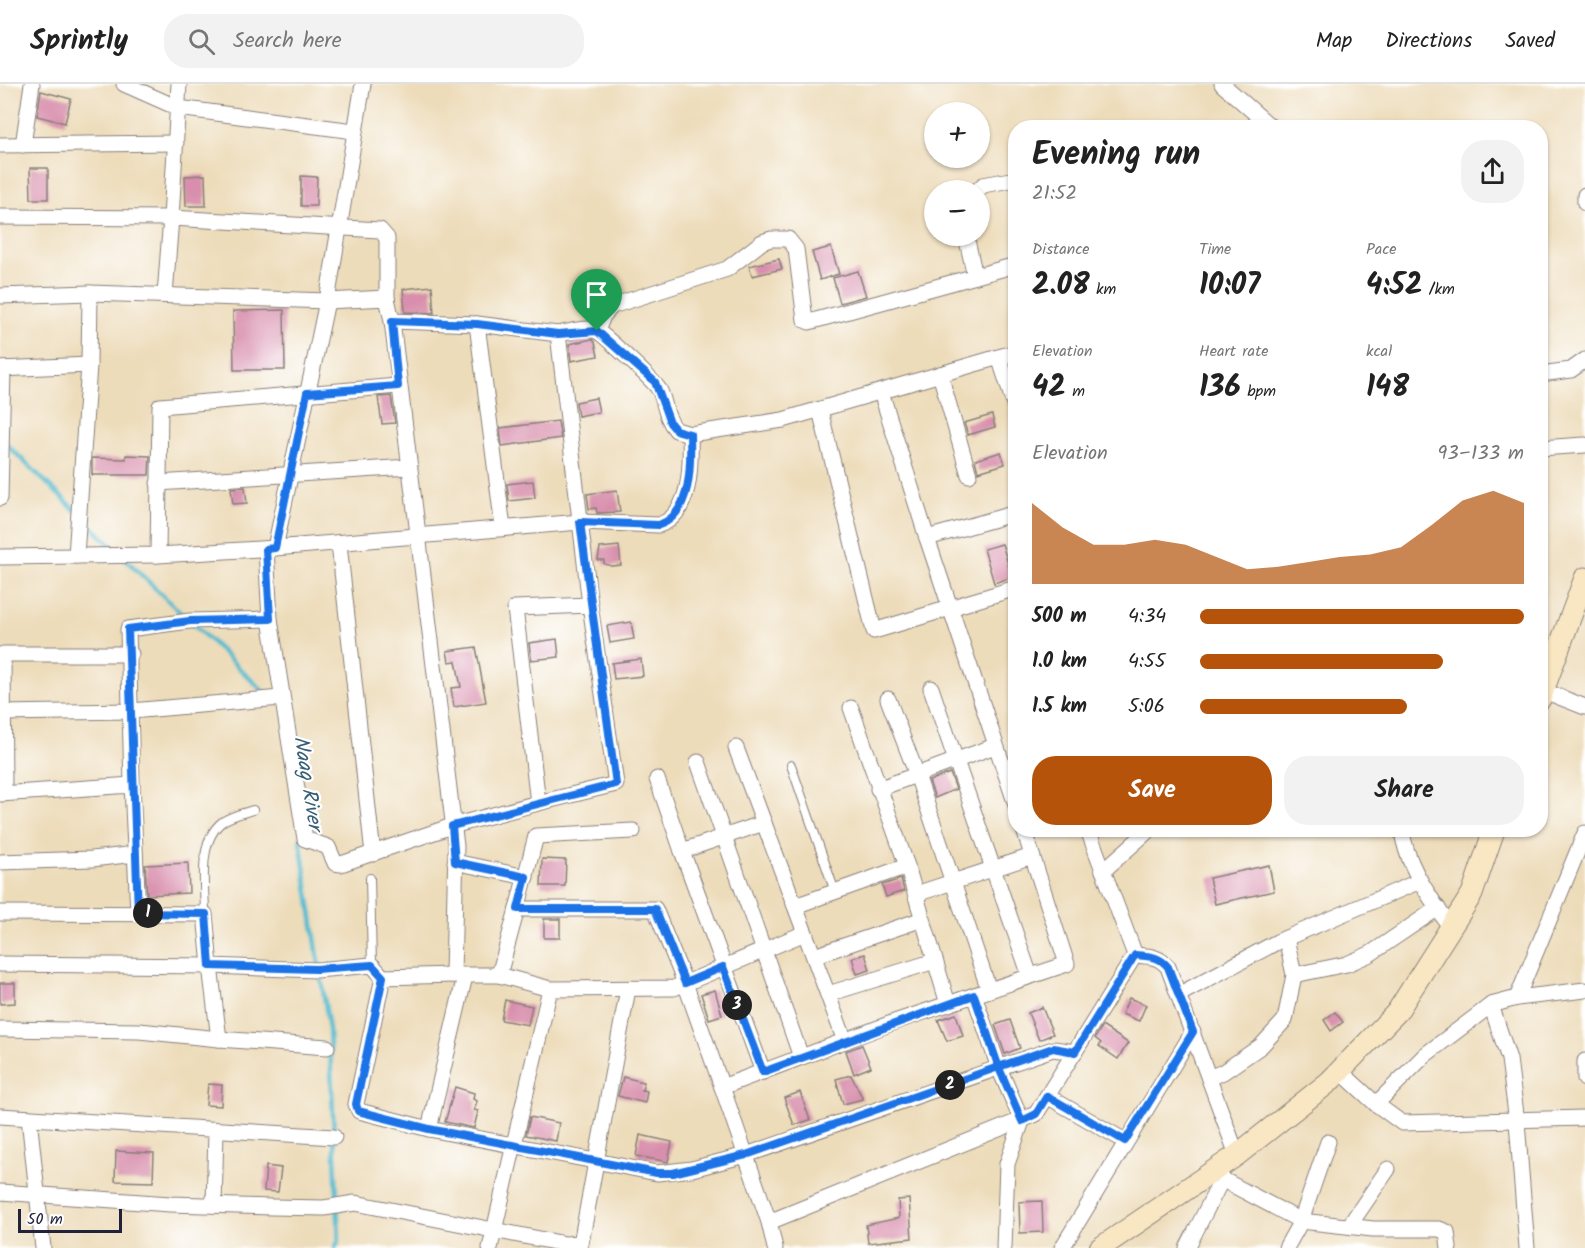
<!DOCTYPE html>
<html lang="en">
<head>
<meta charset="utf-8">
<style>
	body { margin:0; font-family:Kalam,sans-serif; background:#f2f2f2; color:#222; height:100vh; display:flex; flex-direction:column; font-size:22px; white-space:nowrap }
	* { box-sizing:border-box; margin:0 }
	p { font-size:20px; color:#767676 }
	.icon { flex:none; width:33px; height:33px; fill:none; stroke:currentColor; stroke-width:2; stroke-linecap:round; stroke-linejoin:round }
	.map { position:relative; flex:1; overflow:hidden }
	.details { position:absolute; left:1008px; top:36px; width:540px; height:717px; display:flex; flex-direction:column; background:#fff; border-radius:24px; box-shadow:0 2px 4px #0004 }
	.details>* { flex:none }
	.controls { position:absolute; left:924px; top:18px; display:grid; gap:12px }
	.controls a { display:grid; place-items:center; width:66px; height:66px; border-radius:50%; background:#fff; box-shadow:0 2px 4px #0004; font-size:30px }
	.scale { position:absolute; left:18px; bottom:15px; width:104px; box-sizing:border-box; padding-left:6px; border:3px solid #22223b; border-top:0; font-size:16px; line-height:21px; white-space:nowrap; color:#22223b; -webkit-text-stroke:4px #fff; paint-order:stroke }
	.pin { position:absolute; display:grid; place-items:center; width:51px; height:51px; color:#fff; margin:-62px -26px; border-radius:50% 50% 50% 0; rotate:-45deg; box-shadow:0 0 6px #0007 }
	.pin .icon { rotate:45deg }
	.km { position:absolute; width:30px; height:30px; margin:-15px; border-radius:50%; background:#222; color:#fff; font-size:16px; line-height:30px; text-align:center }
	.round { display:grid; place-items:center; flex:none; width:63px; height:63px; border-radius:24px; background:#f2f2f2 }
	.overview { display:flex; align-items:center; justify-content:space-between; height:102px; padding:0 24px }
	h1 { font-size:33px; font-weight:800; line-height:45px }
	.stats { display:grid; grid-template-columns:repeat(3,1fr); gap:9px; height:102px; padding:6px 24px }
	.stats div { display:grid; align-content:center }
	.stats b { font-size:30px; font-weight:800 }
	.stats small { font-size:16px; font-weight:400 }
	.stats p { font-size:16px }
	.chart { height:168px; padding:12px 24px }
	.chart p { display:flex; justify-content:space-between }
	.chart svg { width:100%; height:108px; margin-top:6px; fill:#b45309; opacity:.7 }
	.button { display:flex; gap:12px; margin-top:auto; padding:12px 24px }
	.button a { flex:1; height:69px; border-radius:24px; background:#b45309; color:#fff; font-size:24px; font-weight:800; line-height:69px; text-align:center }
	.button a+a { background:#f2f2f2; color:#222 }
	ul { padding:0 24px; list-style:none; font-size:20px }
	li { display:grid; grid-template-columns:96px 72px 1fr; align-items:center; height:45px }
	li i { height:15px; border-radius:8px; background:#b45309 }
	header { display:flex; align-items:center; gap:36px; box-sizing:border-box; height:84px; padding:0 30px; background:#fff; border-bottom:2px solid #e0e0e0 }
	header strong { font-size:28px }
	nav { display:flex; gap:33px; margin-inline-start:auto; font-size:21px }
	.search { width:420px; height:54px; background:#f2f2f2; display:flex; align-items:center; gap:15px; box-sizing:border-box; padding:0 21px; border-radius:24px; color:#767676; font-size:22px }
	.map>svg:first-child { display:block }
</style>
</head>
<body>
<header>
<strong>Sprintly</strong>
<div class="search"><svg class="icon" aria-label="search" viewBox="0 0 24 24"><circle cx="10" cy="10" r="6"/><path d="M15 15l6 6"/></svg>Search here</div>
<nav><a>Map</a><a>Directions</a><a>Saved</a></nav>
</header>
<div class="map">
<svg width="1585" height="1164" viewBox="0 0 1585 1164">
	<rect width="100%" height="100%" fill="#fff"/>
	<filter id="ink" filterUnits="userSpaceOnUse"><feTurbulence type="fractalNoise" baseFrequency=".0167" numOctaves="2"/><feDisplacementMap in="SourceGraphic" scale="12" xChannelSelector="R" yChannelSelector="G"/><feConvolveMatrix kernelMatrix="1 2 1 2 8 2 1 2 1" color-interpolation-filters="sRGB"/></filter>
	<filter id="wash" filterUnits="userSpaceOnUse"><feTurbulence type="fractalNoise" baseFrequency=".008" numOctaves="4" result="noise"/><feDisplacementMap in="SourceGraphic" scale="24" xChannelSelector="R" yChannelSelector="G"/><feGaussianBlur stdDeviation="1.35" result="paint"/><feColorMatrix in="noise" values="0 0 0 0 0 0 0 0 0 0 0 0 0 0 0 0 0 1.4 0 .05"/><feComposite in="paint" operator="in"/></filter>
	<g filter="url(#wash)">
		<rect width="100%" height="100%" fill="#eddcba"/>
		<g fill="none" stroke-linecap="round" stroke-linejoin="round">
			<g stroke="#52bbcf" stroke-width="4.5">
				<path d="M6,360L76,427"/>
				<path d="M82,433L117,467"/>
				<path d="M125,475L186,534"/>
				<path d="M194,541L266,610"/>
				<path d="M300,756L329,945L339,1156L335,1164"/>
			</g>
		</g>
		<g id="blocks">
			<g fill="#d88eac">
				<path d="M41,7L71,15L65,39L37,32Z"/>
				<path d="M30,84H48V115H31Z"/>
				<path d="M205,91L206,122H186L185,92Z"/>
				<path d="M301,92L317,93L316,122H301Z"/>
				<path d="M831,163L839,190L820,196L812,168Z"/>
				<path d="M779,175L782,185L752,192L749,182Z"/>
				<path d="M858,187L866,212L840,219L833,194Z"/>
				<path d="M432,202L434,229L405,228L403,205Z"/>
				<path d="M284,226L285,286H234L233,227Z"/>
				<path d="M592,255L595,258L598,272L571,277L569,260Z"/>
				<path d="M391,312L395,339L382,340L378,313Z"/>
				<path d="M596,314L599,328L578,332L576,318Z"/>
				<path d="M992,331L995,343L968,351L964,339Z"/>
				<path d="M558,337L561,354L502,362L500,344Z"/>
				<path d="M1001,368L1005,380L978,388L975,376Z"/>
				<path d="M126,371L150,372L149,391H92V374L126,375Z"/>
				<path d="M533,397L535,414L509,417L507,400Z"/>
				<path d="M245,403L247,419L233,420L231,404Z"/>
				<path d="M617,406L620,428L597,429L596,424L589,425L587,410Z"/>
				<path d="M1002,460L1012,493L994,499L984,465Z"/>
				<path d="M619,462L621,481L612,482L604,480V476H598L600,464Z"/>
				<path d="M631,538L634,555L610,559L607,542Z"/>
				<path d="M557,555L559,573L531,576L529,559Z"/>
				<path d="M476,563L486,618L454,623L451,604L461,603L456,577L449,578L447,567Z"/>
				<path d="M641,575L643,592L614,595L612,579Z"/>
				<path d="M950,689L956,705L935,714L929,697Z"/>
				<path d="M542,775L566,776L565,802H541Z"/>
				<path d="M188,779L189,809L147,811L145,781Z"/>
				<path d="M1269,781L1274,807L1215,820L1209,794Z"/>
				<path d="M901,795L904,807L886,813L882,801Z"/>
				<rect x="544" y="835" width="16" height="19"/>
				<path d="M865,870L870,886L857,890L852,874Z"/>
				<path d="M0,899H15V919L0,920Z"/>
				<path d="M715,906L722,931L709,935L701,910Z"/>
				<path d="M1129,914L1146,921L1139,937L1122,930Z"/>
				<path d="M505,916L532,922L528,941L501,936Z"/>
				<path d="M1042,923L1053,950L1039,956L1028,929Z"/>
				<path d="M1335,928L1343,938L1331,947L1324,936Z"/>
				<path d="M956,930L963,952L947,957L938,936Z"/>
				<path d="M1010,936L1020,964L1005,970L995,941Z"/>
				<path d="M1102,942L1128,959L1118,975L1099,962L1101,959L1095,954Z"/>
				<path d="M862,961L871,983L854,990L846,967Z"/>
				<path d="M851,991L863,1015L843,1020L836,995Z"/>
				<path d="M623,993L644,998L642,1006L647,1007L645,1019L618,1012Z"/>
				<path d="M208,1000L222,1001L221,1022L206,1021Z"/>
				<path d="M455,1003L474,1009L473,1015L477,1017L474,1026L478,1027L474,1044L445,1038Z"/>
				<path d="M800,1008L810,1036L794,1041L784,1014Z"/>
				<path d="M530,1033L559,1039L556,1057L526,1051Z"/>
				<path d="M640,1051L672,1058L668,1078L636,1072Z"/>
				<path d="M116,1067L154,1069L153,1098L115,1097Z"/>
				<path d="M266,1082L281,1084L278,1108L264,1107Z"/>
				<path d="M909,1115L912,1154L868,1159L866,1141L899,1134L898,1116Z"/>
				<path d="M1042,1117L1043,1148L1020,1149L1019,1118Z"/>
			</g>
		</g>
	</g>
	<g filter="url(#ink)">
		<use href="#blocks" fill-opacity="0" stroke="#887f7a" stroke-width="1.5"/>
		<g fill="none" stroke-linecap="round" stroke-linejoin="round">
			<defs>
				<g id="lane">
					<path d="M791,681L835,808"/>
					<path d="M370,794L372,881"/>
					<path d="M205,830C205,803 197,758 222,738C230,732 243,729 253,726"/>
				</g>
				<g id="street">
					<path d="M124,0L178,24L354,47"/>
					<path d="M363,0L327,217L387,214L392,237L456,762L453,891H499L550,905L490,1164"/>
					<path d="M1222,0L1272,44"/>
					<path d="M0,61L176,59"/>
					<path d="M23,61L32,0"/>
					<path d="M978,106L983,101L1016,95"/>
					<path d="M1585,111V119"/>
					<path d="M0,133L171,134L179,0"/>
					<path d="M966,152L975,192"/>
					<path d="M165,211L171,134L380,146L387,154V214"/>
					<path d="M0,212L90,209L327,217L275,464L580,438L659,441C692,430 691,380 690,350"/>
					<path d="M392,237L477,240"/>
					<path d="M597,247L603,232L612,222L727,185L762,158L771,155H788L796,165L805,236L809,238L1016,181"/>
					<path d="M558,250C569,248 585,243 595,246C603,249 657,300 660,307C666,321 665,333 676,346L690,350L783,336L1016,268"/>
					<path d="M999,273L1016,326"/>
					<path d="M0,285L89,281"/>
					<path d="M940,290L969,391"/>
					<path d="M1540,290L1571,286L1585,276"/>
					<path d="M881,308L927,454"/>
					<path d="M820,326L874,547L1016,504"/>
					<path d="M1540,364L1585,361"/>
					<path d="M158,399L409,383"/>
					<path d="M0,414L3,285"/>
					<path d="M1016,429L927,454L1016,721"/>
					<path d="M503,444L477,240L558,250L590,521"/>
					<path d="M339,460L373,770"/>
					<path d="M158,471L160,322L398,302"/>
					<path d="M76,472L89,281L90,209"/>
					<path d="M0,473L158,471L275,464"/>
					<path d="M270,535L305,755L328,763L335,779L341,780L452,742L538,719L515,524L590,521L616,700L538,719"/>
					<path d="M931,604L1030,892"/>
					<path d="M1544,607L1585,623"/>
					<path d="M888,615L917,691L989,906"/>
					<path d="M851,624L907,782L948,920"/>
					<path d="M0,629L131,627L281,614"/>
					<path d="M698,678L801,973"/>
					<path d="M657,695L682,767"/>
					<path d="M132,701L128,545L190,537L270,535L266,465"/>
					<path d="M878,705L995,662"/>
					<path d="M4,709L3,570H131"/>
					<path d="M0,710L132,701L138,829"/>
					<path d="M1402,746C1406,782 1431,814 1450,843"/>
					<path d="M633,747L536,752L517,825H655L685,899L722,1003"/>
					<path d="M0,778L92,775L135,770"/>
					<path d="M455,778L526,793"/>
					<path d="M1103,787L1149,746"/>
					<path d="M916,810L1032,772"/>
					<path d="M795,822L907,782"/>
					<path d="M0,829L205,830L210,882L317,886L372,881L383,893L453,891"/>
					<path d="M805,849L845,957"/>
					<path d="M1135,871C1149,872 1159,872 1168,883L1237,1071"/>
					<path d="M814,872L923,835"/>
					<path d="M0,880L210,882L219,955L139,947L0,945"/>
					<path d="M499,891L517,825"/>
					<path d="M1294,891L1347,880L1370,870L1438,824"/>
					<path d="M383,893L356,1020L359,1027L429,1045L657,1089L692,1085L746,1071L1053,965L1075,968"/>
					<path d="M550,905L674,904L805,849L736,664"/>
					<path d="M1585,906L1517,914L1491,921L1425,971L1376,1020L1402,1039L1585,1034"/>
					<path d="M828,910L935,877"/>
					<path d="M1180,910L1277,858L1420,797"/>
					<path d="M974,911L999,984L1022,1037L1007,1080L1004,1164"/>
					<path d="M1517,914L1585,749"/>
					<path d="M1491,921L1509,975L1517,1038L1527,1164"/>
					<path d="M219,955L327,963"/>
					<path d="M1585,977V995"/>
					<path d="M1340,987L1376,1020"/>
					<path d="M763,988L682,767L764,739"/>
					<path d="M1209,994L1223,988L1261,962L1285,936L1294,891L1286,854"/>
					<path d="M1047,1012L1125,1057"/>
					<path d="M0,1032L334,1053"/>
					<path d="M29,1034L43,1164"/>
					<path d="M429,1045L465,892"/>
					<path d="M1328,1058L1301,1137L1373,1145H1439L1447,1148L1449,1164"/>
					<path d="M1210,1089L1301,1137L1286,1164"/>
					<path d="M0,1108L170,1120L272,1123L324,1124L355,1119L565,1160L581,1159L628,905"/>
					<path d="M214,1121L216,1047"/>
					<path d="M769,1138L1036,1030L1135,871L1088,746"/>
					<path d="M1349,1142L1388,1085"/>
					<path d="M775,1164L769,1138L722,1003L897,937L1067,880L1024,746"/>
					<path d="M1062,1164L1193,948"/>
					<path d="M1187,1164L1222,1095"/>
				</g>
				<g id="secondary">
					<path d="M1540,615L1585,494"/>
					<path d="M1100,1164L1237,1071L1329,998L1397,928L1472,810L1494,746"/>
				</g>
			</defs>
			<use href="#lane" stroke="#887f7a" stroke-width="10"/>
			<use href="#street" stroke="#887f7a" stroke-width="17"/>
			<use href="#secondary" stroke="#887f7a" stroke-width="23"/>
			<use href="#lane" stroke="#fff" stroke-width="8"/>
			<use href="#street" stroke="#fff" stroke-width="15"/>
			<use href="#secondary" stroke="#f9e7c3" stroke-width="21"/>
		</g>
	</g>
	<g fill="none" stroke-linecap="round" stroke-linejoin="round" filter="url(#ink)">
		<defs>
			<path id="route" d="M597,247L558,250L477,240L392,237L398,302L307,309L275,464L266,465L270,535L190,537L128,545L138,829L206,830L210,882L316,885L372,881L383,893L356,1020L358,1027L429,1045L657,1089H673L746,1071L1053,964L1075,968L1135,871C1149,872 1159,872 1168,883L1193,948L1125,1057L1047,1012L1036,1030L1022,1037L999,984L974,911L763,988L723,883L685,899L655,825H518L526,793L455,778L452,742L616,700L580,438L659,441C692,430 691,380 690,350L676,346L670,339L655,298L597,247"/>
		</defs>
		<use href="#route" stroke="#fff" stroke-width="12"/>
		<use href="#route" stroke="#1a73e8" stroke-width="8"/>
	</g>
	<g text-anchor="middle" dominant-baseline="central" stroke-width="4.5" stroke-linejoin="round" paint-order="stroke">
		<g font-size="21" font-style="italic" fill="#355f76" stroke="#fff">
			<text transform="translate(307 699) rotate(81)">Naag River</text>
		</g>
	</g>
</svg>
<div class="controls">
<a>+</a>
<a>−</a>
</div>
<div class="scale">50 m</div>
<div class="pin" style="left:597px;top:247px;background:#1e9e55"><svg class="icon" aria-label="arrive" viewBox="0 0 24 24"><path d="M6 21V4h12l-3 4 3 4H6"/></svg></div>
<b class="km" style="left:148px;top:829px">1</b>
<b class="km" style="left:950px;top:1001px">2</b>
<b class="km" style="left:737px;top:921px">3</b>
<section class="details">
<div class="overview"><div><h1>Evening run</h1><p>21:52</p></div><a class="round"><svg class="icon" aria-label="share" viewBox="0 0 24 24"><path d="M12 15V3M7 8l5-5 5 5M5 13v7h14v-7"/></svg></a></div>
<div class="stats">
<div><p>Distance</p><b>2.08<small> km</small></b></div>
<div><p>Time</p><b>10:07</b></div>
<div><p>Pace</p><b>4:52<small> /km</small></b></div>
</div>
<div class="stats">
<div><p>Elevation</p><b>42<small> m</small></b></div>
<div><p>Heart rate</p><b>136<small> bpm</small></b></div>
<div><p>kcal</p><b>148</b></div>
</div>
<div class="chart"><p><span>Elevation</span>93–133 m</p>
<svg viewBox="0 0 160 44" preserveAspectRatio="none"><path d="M0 44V11L10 21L20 28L30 28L40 26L50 28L60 33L70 38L80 37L90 35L100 33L110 32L120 29L130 20L140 10L150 6L160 11V44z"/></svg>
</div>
<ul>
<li><b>500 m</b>4:34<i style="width:100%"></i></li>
<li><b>1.0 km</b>4:55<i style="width:75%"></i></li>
<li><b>1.5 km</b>5:06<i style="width:64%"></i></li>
</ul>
<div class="button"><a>Save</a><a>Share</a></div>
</section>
</div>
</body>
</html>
